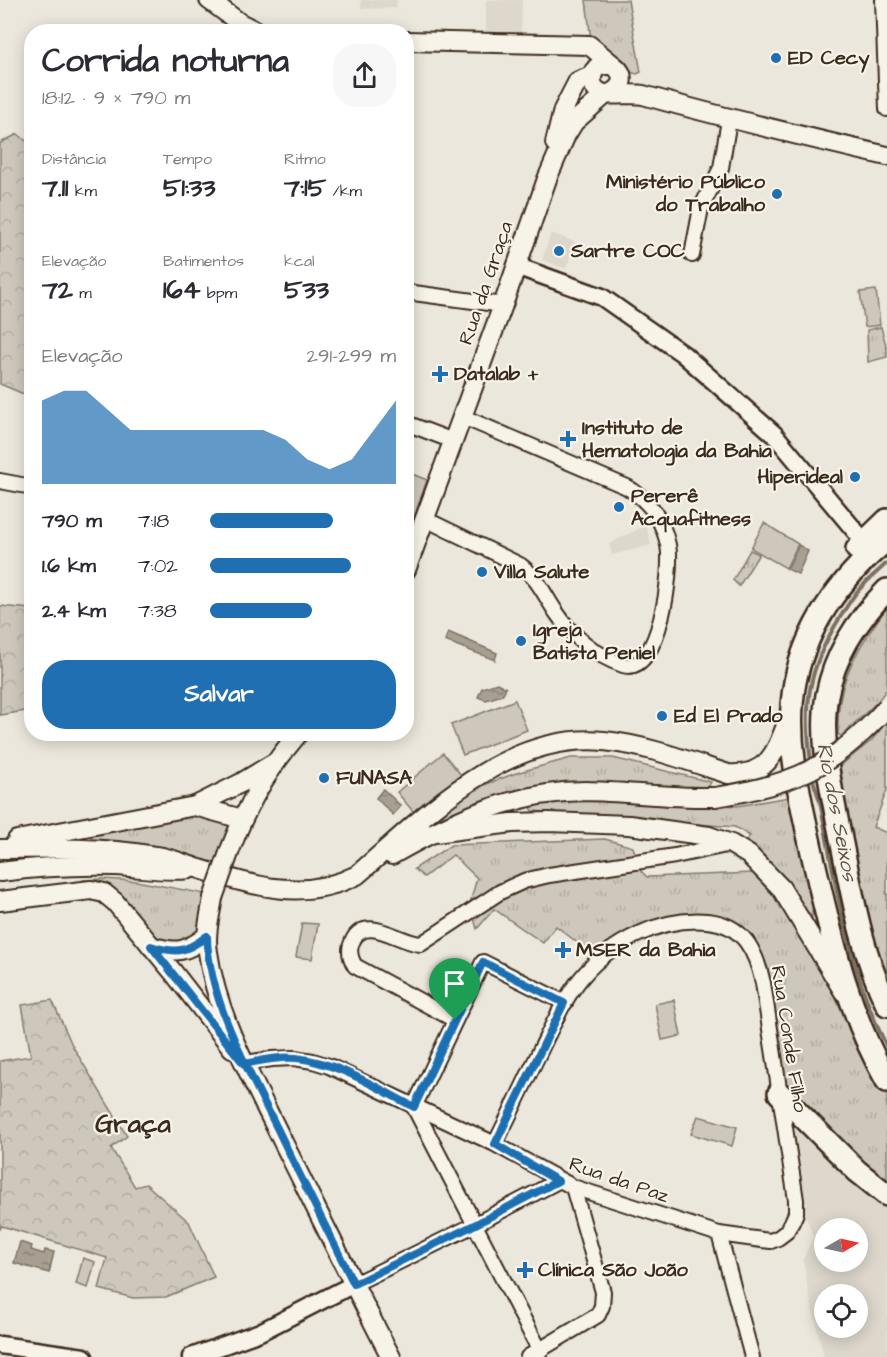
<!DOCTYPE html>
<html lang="pt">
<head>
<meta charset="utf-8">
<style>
	body { margin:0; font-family:"Architects Daughter",sans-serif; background:#f7f7f7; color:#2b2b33; height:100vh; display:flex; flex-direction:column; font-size:22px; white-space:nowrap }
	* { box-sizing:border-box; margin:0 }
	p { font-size:20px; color:#7c7c81 }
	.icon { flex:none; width:33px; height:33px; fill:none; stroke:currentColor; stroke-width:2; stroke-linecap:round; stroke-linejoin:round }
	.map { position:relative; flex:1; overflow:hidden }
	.panel { position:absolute; left:24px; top:24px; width:390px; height:717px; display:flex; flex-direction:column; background:#fff; border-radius:24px; box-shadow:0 3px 15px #0003 }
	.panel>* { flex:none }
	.needle { width:39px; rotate:81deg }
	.fabs { position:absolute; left:814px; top:1218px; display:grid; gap:12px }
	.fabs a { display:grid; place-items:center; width:54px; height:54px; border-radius:50%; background:#fff; box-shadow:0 3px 15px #0003; font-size:30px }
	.pin { position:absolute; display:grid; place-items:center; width:51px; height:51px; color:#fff; margin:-62px -26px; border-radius:50% 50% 50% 0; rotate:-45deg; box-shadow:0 0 6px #0007 }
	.pin .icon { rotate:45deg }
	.round { display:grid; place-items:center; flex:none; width:63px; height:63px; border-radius:24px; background:#f7f7f7 }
	.summary { display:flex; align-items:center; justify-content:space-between; height:102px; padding:0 18px }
	h1 { font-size:33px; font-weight:800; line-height:45px }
	.metrics { display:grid; grid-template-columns:repeat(3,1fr); gap:9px; height:102px; padding:6px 18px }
	.metrics div { display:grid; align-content:center }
	.metrics b { font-size:26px; font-weight:800 }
	.metrics small { font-size:16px; font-weight:400 }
	.metrics p { font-size:16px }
	.chart { height:168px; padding:12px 18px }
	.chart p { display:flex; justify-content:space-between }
	.chart svg { width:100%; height:108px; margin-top:6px; fill:#1f6fb2; opacity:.7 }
	.button { display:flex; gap:12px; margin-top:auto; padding:12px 18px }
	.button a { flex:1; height:69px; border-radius:24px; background:#1f6fb2; color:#fff; font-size:24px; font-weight:800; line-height:69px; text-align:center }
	ul { padding:0 18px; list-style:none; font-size:20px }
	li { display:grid; grid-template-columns:96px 72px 1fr; align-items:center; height:45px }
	li i { height:15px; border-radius:8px; background:#1f6fb2 }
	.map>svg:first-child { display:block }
</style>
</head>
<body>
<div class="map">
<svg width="887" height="1357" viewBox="0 0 887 1357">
	<defs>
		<pattern id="grass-tufts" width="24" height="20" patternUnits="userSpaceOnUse" patternTransform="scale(1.5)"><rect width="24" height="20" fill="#cec8bc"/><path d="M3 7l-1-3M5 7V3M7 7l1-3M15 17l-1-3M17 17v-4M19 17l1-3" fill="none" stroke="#b2aca1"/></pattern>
		<pattern id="forest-crowns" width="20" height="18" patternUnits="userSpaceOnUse" patternTransform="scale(1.5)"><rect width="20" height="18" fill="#cec8bc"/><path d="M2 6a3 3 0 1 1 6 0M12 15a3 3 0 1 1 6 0" fill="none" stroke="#b2aca1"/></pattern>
		<pattern id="water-ripples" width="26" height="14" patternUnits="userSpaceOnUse" patternTransform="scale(1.5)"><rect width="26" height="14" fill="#a89f93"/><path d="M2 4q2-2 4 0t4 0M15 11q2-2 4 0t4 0" fill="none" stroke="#8a8277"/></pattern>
	</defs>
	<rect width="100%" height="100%" fill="#ece7dc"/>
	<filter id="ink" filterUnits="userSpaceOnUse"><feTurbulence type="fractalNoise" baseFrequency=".0167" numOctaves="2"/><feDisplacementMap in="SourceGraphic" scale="12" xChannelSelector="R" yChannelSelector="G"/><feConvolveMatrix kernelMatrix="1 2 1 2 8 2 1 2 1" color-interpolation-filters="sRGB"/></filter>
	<g filter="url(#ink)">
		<g fill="#ddd7cc" fill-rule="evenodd">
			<path d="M361,0H397L396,8L361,9Z"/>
			<path d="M486,0H522L521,35H486Z"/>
			<path d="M551,233L575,242L566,269L542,260Z"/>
			<path d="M646,525L651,545L612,555L609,544Z"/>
			<path d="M789,1125L850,1169L887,1199V1357H824L809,1295L803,1260L813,1237L800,1198ZM825,1228H858V1262H825ZM825,1294H858V1328H825Z"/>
		</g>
		<g fill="url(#grass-tufts)" stroke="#84796d" stroke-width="1.5">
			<path d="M586,0H628L641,72L637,74L630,72L591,40Z"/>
			<path d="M881,327L887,349V357L868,362L867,330Z"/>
			<path d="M750,550L759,554L739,586L733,580Z"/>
			<path d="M887,607V689L877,702L841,736L838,734C836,679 857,650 887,607Z"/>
			<path d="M887,721V790L873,827L887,833V979L864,912L854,863L840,766L871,741Z"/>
			<path d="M571,758H613L711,782L707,789L599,784L445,818L441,812L484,785L516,773Z"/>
			<path d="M602,795L737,806L789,797L807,849L827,933L819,930L812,910L811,954L887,1092V1187L784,1090L762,958C733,884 639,918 592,954L556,926L543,943L494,909L477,929L470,903L477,878L453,855L424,877L414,869L451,845L605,839L633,847L641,871L647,877L754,873L746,840L750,836L735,827L532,811L531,802Z"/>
			<path d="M193,812L232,823L215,866L48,840Z"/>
			<path d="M103,879L136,881L211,895L207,918L193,939L181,943L161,940L83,888V880Z"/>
		</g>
		<g fill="url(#forest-crowns)" stroke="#84796d" stroke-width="1.5">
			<path d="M18,134L32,146L31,397L0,384V143Z"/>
			<path d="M0,606L31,609V710L0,715Z"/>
			<path d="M52,1000L73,1047L127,1136L111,1148L135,1187L146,1184L189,1222L214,1277L166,1297L133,1298L99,1289L107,1258L2,1226L0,1229V1061L31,1056L22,1005Z"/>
		</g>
		<g fill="#cec8bc" stroke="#84796d" stroke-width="1.5">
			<path d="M876,290L880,325L865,327L860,292Z"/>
			<path d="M407,472L427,480L407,538Z"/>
			<path d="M764,523L798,544L786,568L751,548Z"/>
			<path d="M515,700L527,730L463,755L451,725Z"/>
			<path d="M443,753L461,775L415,814L397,792Z"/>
			<path d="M302,923L318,924L312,959L296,957Z"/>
			<path d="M674,1000L681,1036L662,1040L655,1004Z"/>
			<path d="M698,1116L737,1127L732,1146L691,1134Z"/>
			<path d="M83,1258L95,1262L88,1288L76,1284Z"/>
		</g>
		<g fill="url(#water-ripples)" stroke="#7c7064" stroke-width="1.5">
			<path d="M799,545L808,551L798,574L787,569Z"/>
			<path d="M448,632L497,653L495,660L445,641Z"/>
			<path d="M497,683L506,688L502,695L486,700L478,697L482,688Z"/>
			<path d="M383,789L401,806L393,815L376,798Z"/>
			<path d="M20,1242L32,1246L31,1250L44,1254L45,1250L54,1252L49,1273L14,1263Z"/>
		</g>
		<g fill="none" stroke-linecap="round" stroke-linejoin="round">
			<g stroke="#7c7064" stroke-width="4">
				<path d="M811,762C803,704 808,669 839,619C845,610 850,600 857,592C866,581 877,572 887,563"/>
				<path d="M812,775C814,786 819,796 821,806C836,888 849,972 887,1047"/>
			</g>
			<defs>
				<g id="minor">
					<path d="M883,0L887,109"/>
					<path d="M692,255L701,208L721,168L729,120"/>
					<path d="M406,292L503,305"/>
					<path d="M406,423L453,441"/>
					<path d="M0,481L32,487"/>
					<path d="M425,519L520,565C539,579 543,593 556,612C571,635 596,656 623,665C660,677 673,568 668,545C663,520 648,500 627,487L463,417"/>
					<path d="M455,1020L355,966C350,958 348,949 353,940C366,914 400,943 421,944L500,892L524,881L549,875L675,856L731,844"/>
					<path d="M245,1063L272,1059L294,1058L313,1061L329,1066L495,1144L573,1187L719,1234L762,1240L771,1241L778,1238L786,1232L792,1222L796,1213V1200L763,983C756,952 744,924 707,921C661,917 611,942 582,977C564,998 553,1025 541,1049C526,1080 511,1112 495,1144"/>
					<path d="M719,1234L752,1357"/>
					<path d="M354,1284L474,1225L558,1181"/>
					<path d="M540,1351L414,1107L483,962L565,1003"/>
					<path d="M528,1357L598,1315L602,1306L603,1292L573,1187"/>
				</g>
				<g id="tertiary">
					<path d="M516,266L602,297L683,354L774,434L872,551"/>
					<path d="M0,1345L84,1357"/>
					<path d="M191,1357L260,1332L354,1284"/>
				</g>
				<g id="secondary">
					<path d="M209,0L240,23L258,32"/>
					<path d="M406,41L589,45L613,65"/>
					<path d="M611,93C625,86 625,73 613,65H600C591,71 588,84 598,91C607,98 631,92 643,95C724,118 805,137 887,156"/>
					<path d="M555,143L563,110L578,81L592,76"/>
					<path d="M406,570L503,305L547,179L566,135L574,122L606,94"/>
					<path d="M195,806L242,819"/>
					<path d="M427,834L512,823L549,822L629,825L709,836L731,844L749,855L781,888L844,992"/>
					<path d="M17,840L195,806L241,783L274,763"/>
					<path d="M0,849C52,848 105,847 156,856C172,858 186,865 200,869C254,886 304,902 357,875C426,815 504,732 604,741C646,745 688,761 728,774C771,777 777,748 790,715"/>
					<path d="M230,850C248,803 266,772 298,734"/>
					<path d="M392,855C453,820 515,791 586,791C629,792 672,798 715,797"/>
					<path d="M0,872C38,867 77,865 116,866C141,867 164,872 189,869"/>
					<path d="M213,898C210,916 205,934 208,952C217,1019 254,1082 283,1142C319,1214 354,1286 391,1357"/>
					<path d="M0,901L91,890L104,893L115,902L173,972L232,1048"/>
					<path d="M151,946C177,954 186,952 207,936"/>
				</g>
				<g id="primary">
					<path d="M887,540C842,577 807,623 795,682C784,739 801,802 813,857C831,935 847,1011 887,1081"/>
					<path d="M857,549L887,520"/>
					<path d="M887,590C858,619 835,653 827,695C819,741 832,793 841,839C852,894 862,954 887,1005"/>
					<path d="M779,1093L857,1171L887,1195"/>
				</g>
			</defs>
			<use href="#minor" stroke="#3b2a1e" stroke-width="18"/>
			<use href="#tertiary" stroke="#3b2a1e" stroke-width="21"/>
			<use href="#secondary" stroke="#3b2a1e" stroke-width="22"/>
			<use href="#primary" stroke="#3b2a1e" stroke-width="26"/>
			<use href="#minor" stroke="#f7f3e8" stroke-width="14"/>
			<use href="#tertiary" stroke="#f7f3e8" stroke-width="16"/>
			<use href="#secondary" stroke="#f7f3e8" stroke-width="18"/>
			<use href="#primary" stroke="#f7f3e8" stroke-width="21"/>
			<defs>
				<g id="secondary-bridge">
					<path d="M715,797C793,785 834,767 887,707"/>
					<path d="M213,898L230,850"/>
				</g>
			</defs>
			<use href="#secondary-bridge" stroke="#3b2a1e" stroke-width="22" stroke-linecap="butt"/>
			<use href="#secondary-bridge" stroke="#f7f3e8" stroke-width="18"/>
		</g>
	</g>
	<g fill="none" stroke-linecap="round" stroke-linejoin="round" filter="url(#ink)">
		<defs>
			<path id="route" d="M455,1020L414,1107C377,1088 337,1062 296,1058C279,1056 261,1061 244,1064L151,946C177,954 186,952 207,936C208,999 249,1072 277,1128C302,1180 328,1232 354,1284L474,1225L558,1181L495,1144L564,1003L483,962L455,1020"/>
		</defs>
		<use href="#route" stroke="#fff" stroke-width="12"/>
		<use href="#route" stroke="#1f6fb2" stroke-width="8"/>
	</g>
	<g fill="#1f6fb2" stroke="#f7f3e8" stroke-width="2">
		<circle cx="776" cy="58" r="6"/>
		<circle cx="777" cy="194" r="6"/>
		<circle cx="559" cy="251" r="6"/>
		<path d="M437 365h6v6h6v6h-6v6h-6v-6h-6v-6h6z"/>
		<path d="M565 430h6v6h6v6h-6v6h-6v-6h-6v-6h6z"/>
		<circle cx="855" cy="477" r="6"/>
		<circle cx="619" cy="507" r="6"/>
		<circle cx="482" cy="572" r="6"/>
		<circle cx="521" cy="641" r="6"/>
		<circle cx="662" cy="716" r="6"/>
		<circle cx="324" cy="778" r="6"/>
		<path d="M560 941h6v6h6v6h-6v6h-6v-6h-6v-6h6z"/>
		<path d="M522 1261h6v6h6v6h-6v6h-6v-6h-6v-6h6z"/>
	</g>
	<g text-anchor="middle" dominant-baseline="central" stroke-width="4.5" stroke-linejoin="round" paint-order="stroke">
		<g font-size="20" font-weight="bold" fill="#3b2a1e" stroke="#f7f3e8" text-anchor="start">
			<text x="788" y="58">ED Cecy</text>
			<text x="765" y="182" text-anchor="end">Ministério Público<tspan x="765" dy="23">do Trabalho</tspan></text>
			<text x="571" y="251">Sartre COC</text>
			<text x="454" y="374">Datalab +</text>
			<text x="582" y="428">Instituto de<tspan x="582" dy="23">Hematologia da Bahia</tspan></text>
			<text x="843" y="477" text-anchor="end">Hiperideal</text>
			<text x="631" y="496">Pererê<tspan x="631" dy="23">Acquafitness</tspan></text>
			<text x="494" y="572">Villa Salute</text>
			<text x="533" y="630">Igreja<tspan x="533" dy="23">Batista Peniel</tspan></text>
			<text x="674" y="716">Ed El Prado</text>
			<text x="336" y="778">FUNASA</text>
			<text x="576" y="950">MSER da Bahia</text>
			<text x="538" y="1270">Clínica São João</text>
		</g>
		<g font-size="20" fill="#3b2a1e" stroke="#f7f3e8">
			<text transform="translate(486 283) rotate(-71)">Rua da Graça</text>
			<text transform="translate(789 1039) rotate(81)">Rua Conde Filho</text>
			<text transform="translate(619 1180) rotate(19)">Rua da Paz</text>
		</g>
		<g font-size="21" font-style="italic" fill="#615347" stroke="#f7f3e8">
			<text transform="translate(837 812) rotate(79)">Rio dos Seixos</text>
		</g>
		<g font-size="26" font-weight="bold" fill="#3b2a1e" stroke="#f7f3e8">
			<text x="133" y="1124">Graça</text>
		</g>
	</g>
</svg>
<div class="fabs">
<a><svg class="needle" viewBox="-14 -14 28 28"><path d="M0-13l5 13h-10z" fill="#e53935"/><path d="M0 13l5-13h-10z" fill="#7c7c81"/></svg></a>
<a><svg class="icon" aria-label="locate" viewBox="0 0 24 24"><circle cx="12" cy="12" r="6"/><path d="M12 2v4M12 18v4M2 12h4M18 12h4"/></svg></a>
</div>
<div class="pin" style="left:455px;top:1020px;background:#1e9e55"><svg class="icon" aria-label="arrive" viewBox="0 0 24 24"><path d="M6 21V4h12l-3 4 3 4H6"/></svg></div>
<section class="panel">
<div class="summary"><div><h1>Corrida noturna</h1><p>18:12 · 9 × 790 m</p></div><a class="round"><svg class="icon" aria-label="share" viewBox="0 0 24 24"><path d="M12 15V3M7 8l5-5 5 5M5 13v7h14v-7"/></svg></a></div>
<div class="metrics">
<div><p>Distância</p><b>7.11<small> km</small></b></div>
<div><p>Tempo</p><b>51:33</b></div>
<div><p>Ritmo</p><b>7:15<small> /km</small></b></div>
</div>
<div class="metrics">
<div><p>Elevação</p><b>72<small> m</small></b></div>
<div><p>Batimentos</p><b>164<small> bpm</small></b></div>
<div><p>kcal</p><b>533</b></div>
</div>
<div class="chart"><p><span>Elevação</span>291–299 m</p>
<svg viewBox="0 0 160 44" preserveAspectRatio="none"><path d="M0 44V10L10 6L20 6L30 14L40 22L50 22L60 22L70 22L80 22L90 22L100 22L110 26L120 34L130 38L140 34L150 22L160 10V44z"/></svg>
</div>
<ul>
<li><b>790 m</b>7:18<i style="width:66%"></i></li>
<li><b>1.6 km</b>7:02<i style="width:76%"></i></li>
<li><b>2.4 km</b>7:38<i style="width:55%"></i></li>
</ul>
<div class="button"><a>Salvar</a></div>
</section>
</div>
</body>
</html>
